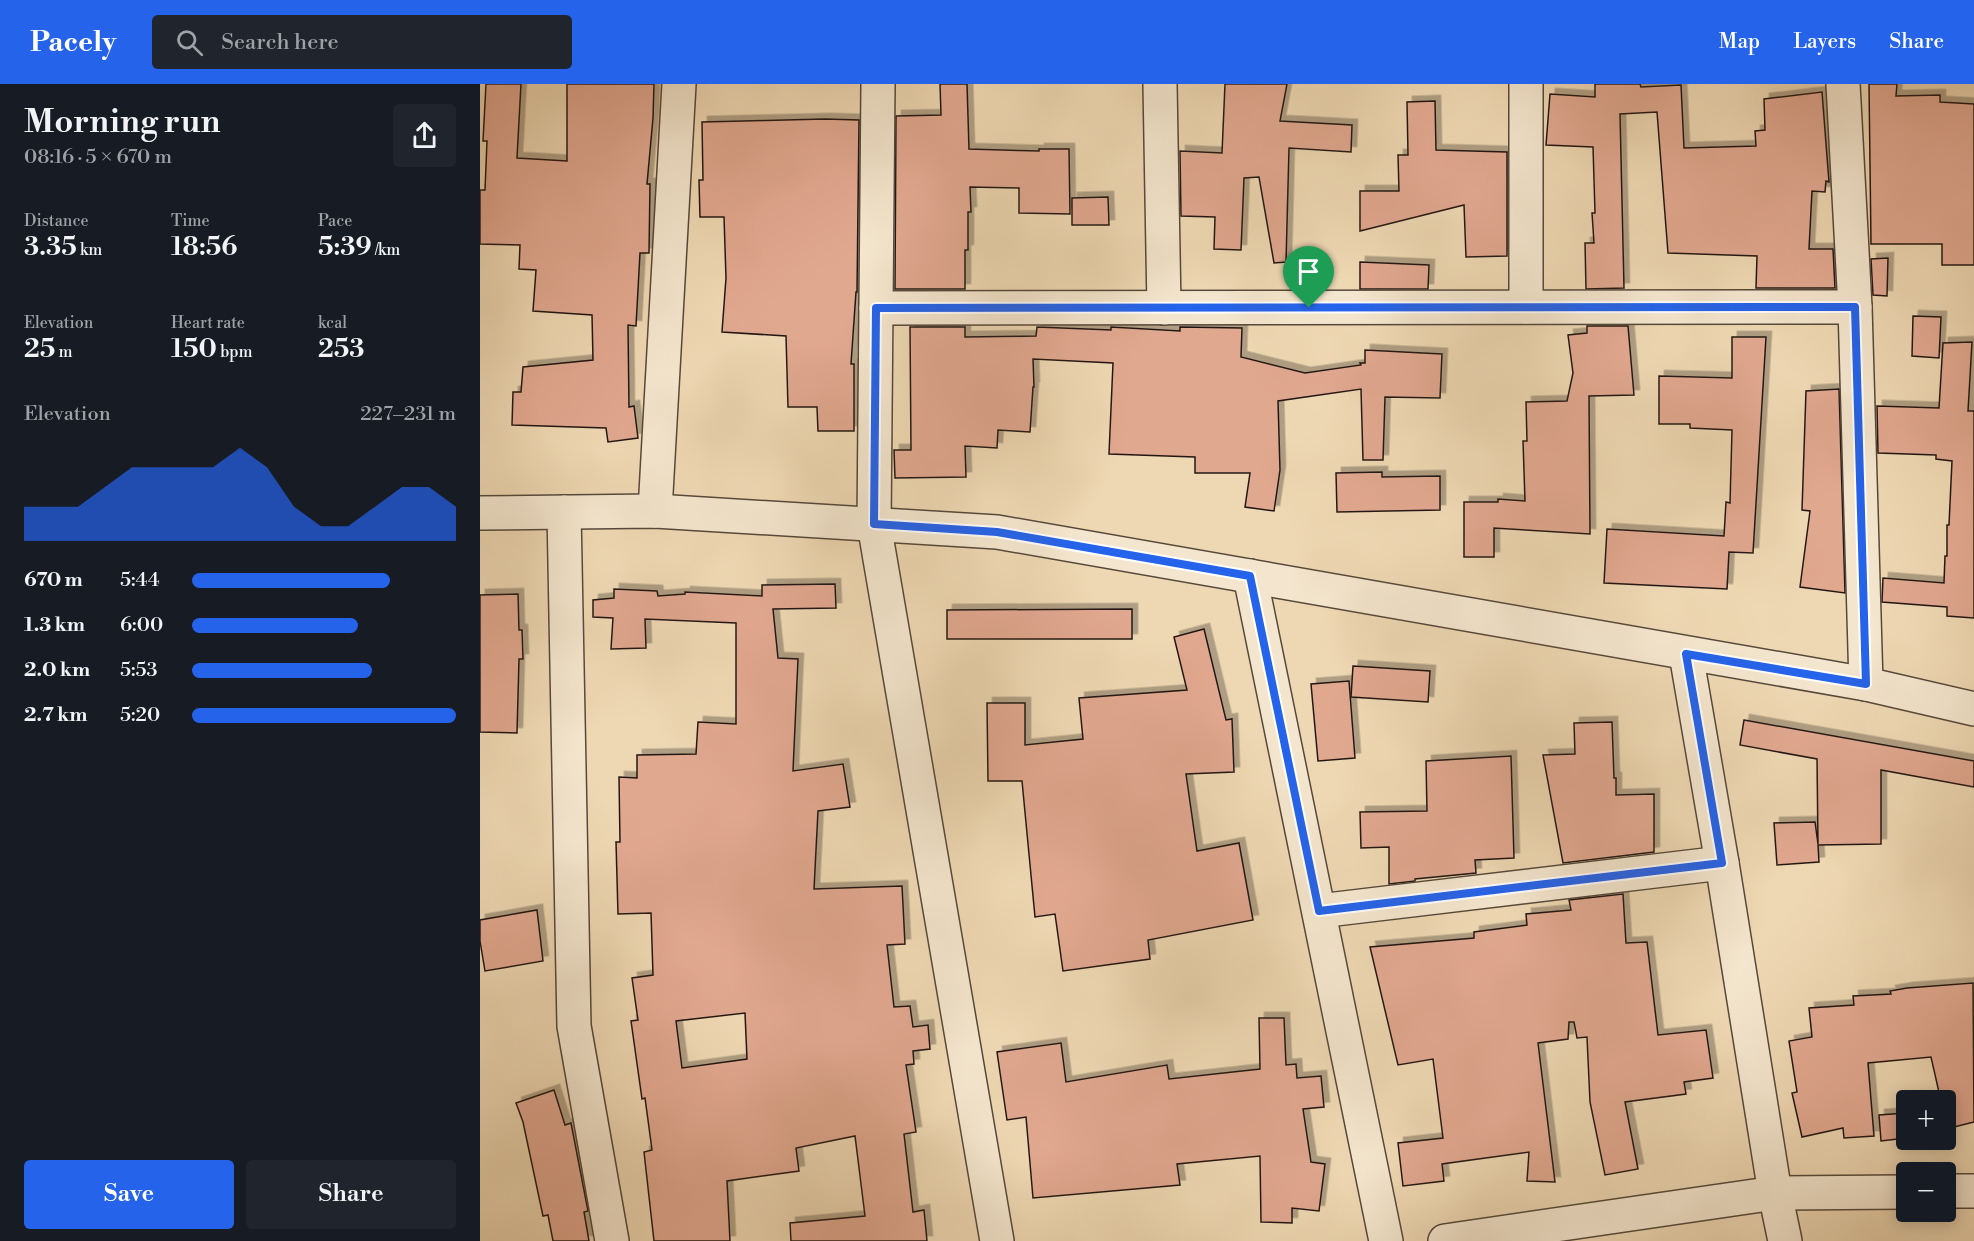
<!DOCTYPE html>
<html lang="en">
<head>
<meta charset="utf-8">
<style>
	body { margin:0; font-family:"Libre Bodoni",serif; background:#20242c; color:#f1f3f6; height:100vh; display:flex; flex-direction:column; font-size:22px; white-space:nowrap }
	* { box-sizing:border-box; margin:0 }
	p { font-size:20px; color:#9ea1a6 }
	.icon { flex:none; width:33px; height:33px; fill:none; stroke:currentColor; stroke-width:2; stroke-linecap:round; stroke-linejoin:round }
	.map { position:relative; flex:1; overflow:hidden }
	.panel { display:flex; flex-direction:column; background:#171b24; width:480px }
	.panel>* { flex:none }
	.fabs { position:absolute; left:1416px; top:1006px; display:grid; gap:12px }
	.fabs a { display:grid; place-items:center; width:60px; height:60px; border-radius:6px; background:#171b24; box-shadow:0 3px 15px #0003; font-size:30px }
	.pin { position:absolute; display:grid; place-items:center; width:51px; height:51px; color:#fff; margin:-62px -26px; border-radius:50% 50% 50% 0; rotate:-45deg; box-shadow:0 0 6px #0007 }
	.pin .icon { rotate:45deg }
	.round { display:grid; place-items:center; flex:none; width:63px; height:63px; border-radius:6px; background:#20242c }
	.overview { display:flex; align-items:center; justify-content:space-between; height:102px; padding:0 24px }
	h1 { font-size:33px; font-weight:600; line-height:45px }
	.metrics { display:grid; grid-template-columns:repeat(3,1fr); gap:9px; height:102px; padding:6px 24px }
	.metrics div { display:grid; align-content:center }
	.metrics b { font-size:26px; font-weight:600 }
	.metrics small { font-size:16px; font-weight:400 }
	.metrics p { font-size:16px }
	.chart { height:168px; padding:12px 24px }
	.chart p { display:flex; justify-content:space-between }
	.chart svg { width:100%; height:108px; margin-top:6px; fill:#2563eb; opacity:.7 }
	.primary-button { display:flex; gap:12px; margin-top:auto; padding:12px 24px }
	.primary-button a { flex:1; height:69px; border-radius:6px; background:#2563eb; color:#fff; font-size:24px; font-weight:600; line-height:69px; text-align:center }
	.primary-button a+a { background:#20242c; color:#f1f3f6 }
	ul { padding:0 24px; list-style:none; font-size:20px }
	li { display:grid; grid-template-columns:96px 72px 1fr; align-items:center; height:45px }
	li i { height:15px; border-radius:8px; background:#2563eb }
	header { display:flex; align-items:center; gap:36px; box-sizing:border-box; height:84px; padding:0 30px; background:#2563eb; color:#fff }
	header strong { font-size:28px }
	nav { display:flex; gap:33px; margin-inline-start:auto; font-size:21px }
	.search { width:420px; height:54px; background:#20242c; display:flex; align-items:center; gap:15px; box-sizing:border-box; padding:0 21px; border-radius:6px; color:#9ea1a6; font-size:22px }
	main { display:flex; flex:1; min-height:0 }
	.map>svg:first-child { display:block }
</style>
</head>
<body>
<header>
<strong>Pacely</strong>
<div class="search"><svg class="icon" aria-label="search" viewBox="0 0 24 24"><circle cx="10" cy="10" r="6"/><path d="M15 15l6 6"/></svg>Search here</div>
<nav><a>Map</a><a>Layers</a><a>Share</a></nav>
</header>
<main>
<section class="panel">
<div class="overview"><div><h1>Morning run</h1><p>08:16 · 5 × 670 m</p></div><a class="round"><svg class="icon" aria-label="share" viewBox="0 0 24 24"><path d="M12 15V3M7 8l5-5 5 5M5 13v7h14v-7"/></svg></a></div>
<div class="metrics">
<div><p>Distance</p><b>3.35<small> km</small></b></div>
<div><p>Time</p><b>18:56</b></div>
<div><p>Pace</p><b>5:39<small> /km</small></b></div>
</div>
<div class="metrics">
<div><p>Elevation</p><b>25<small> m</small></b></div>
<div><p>Heart rate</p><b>150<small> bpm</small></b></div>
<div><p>kcal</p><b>253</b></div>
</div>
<div class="chart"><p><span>Elevation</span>227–231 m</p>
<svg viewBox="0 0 160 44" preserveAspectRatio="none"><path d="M0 44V30L10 30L20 30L30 22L40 14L50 14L60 14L70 14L80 6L90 14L100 30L110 38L120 38L130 30L140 22L150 22L160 30V44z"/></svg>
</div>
<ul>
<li><b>670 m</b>5:44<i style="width:75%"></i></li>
<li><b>1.3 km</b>6:00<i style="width:63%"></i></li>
<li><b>2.0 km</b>5:53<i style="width:68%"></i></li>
<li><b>2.7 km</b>5:20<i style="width:100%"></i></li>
</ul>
<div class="primary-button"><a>Save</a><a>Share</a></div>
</section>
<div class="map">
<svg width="1494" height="1157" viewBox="0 0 1494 1157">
	<defs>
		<filter id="shadow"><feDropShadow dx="5.5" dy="-5.5" stdDeviation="0" flood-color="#0004"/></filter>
	</defs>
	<rect width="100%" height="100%" fill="#eed8b3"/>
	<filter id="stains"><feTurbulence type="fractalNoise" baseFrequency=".00333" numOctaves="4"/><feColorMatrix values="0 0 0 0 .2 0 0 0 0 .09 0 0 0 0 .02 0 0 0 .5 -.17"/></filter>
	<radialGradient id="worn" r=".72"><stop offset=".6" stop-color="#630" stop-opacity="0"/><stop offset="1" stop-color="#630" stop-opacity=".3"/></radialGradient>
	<g fill="#e1a890" stroke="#241913" stroke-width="1.5" fill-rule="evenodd" filter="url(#shadow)">
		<path d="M6,0H41L37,74L87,77V0H174L173,34L167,100H170L169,169H160L156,242L148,241L149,323L154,322L158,354L128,358L126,344L32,341L33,308H41L43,283L113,276L112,231L53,227L56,186L39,185L40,161L0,160V106H5L7,57H3Z"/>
		<path d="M460,0H487L489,65L559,67V65H589L590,130L539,129V104L490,103L491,128H488V166H485V205H415L416,32L461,31Z"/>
		<path d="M745,0H807L800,37L872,41L871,68L809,64L806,178L794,179L779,93L764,94L761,166L734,165L735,133L701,132L700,67L742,69Z"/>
		<path d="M1115,0H1160L1161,3L1201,1L1204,64L1276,62L1275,47L1285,46L1284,15L1342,8L1349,98L1346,97L1345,108L1332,107L1329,165H1353L1355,204H1276L1277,172L1188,169L1177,28L1140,30L1144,204L1106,205L1105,159H1114L1112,129H1115L1113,63L1066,61L1070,10L1115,13Z"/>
		<path d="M1389,0H1417L1416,12L1460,11V18L1494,20V181H1462V160H1391Z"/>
		<path d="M955,17L956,66L1027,68V172L986,173L984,121L880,147V107H919L918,71H928L927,18Z"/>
		<path d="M345,35L379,36L377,208H376L371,280H374V347H338L337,323H308L306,252L242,248L246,194L244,133H220L219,96H223L222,38Z"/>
		<path d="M628,113L629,141H592V114Z"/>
		<path d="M1408,174L1407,212L1393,211L1391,175Z"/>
		<path d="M880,178L949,181L948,205H880Z"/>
		<path d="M1433,232L1461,233L1459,274L1432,272Z"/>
		<path d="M1107,242H1148L1154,311L1109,312L1110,450L1014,444V473H984V418H1018V415L1045,417L1043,357H1047L1046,318L1087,317L1093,289L1088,251L1107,249Z"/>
		<path d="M430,243H485V253L556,252L557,243L631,246V243L700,247V243L762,244L761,273L825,289L881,281L880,279H885V266L962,270L960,314L905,313L903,376H883L881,305L798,317L800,386L794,427L765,423L770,389H715V373L629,370L633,279L553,275L554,303H553L550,348L518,346L517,364L485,362L486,393L415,394L414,366H431Z"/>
		<path d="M1252,253H1286L1273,469L1249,468L1247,505L1124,499L1127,445L1244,452L1246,418L1250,419L1252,346L1210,344V340H1179V292L1252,294Z"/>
		<path d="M1492,258L1488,327H1494V534L1467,532V523L1402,518L1403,494L1464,499L1465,472H1467V441H1469L1472,377L1456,375V371L1398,369L1397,322L1459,324L1463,259Z"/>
		<path d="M1359,305L1365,509L1320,503L1330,427L1322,426L1326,307Z"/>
		<path d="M902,388V393L960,392V426L857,428L856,389Z"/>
		<path d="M355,500L356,524L293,525L298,574L318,575L313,687L363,680L370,723L338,727L334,805L422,802L425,860L407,861L414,923L430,922L433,943L448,941L450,965L433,967L434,980L426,981L436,1048L424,1050L433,1128L444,1126L447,1157H311L310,1139L385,1132L375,1052L316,1064L319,1087L247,1097L250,1157H174L164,1068L172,1066L165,1014L162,1015L151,937L158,936L152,894L173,891L171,829L138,830L136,758H140L139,693L157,694V671L216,670L218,638L256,640V539L165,535L166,564L131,565L133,534L113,533V516L134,514V505L177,507L178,512L205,510V508L282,512V501ZM265,929L267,975L202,984L196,937Z"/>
		<path d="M38,510L39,546H42L43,575H39L37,649L0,648V511Z"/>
		<path d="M652,525V555H467V526Z"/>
		<path d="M724,545L746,636L752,635L754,688L706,690L717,767L759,759L773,836L668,856L670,875L583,887L575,830L555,833L542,697H508L507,619H545V661L603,655L599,614L707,606L694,553Z"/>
		<path d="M873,582L950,587L948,618L871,613Z"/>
		<path d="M869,597L875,674L838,677L831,600Z"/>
		<path d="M1264,636L1494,677V703L1401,686V760L1338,761L1339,778L1297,781L1294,739L1335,738L1338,760L1337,675L1260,661Z"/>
		<path d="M1132,638L1134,694H1136V711L1174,710V768L1083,779L1063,671L1095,670L1094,639Z"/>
		<path d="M1031,672L1034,774L995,776L996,789L935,795V797L909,800V763L881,764L880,728L947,727L946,677Z"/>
		<path d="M1143,810L1146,859L1167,858L1178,951L1226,946L1233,994L1204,998L1206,1010L1145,1018L1158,1085L1125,1091L1110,1018L1107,953L1097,954L1094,938H1089L1088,955L1058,959L1075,1098L1047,1097L1049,1068L962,1080L964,1097L923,1102L918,1059L963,1054L953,975L918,981L890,863L994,854V848L1047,841L1046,830L1091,826L1089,816Z"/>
		<path d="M57,826L63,877L5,887L0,857V836Z"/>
		<path d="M1493,899L1494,1038L1466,1045V1017H1461L1451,973L1388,979L1394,1052L1364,1054L1363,1044L1322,1053L1312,1009L1317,1008L1309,957L1332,953L1329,924L1374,921L1373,912L1411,910L1410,907L1427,904Z"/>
		<path d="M779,934H804L806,981L816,980L817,994L841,992L844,1023L823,1025L831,1078L845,1080L839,1127L812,1124V1139L781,1138L780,1072L697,1080L700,1101L553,1114L546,1033L527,1036L517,968L581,959L586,998L687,981L689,995L780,985Z"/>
		<path d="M74,1006L85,1041L91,1039L108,1127L104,1128L109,1157H73L68,1131L63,1132L43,1038L36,1019Z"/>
		<path d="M1426,1029V1054L1401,1057L1399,1031Z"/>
	</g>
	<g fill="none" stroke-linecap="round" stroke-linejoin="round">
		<defs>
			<g id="minor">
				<path d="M398,0L394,440L517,1157"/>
				<path d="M680,0L684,224"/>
				<path d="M1363,0L1375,223L1386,600"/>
				<path d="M1046,223V0"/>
				<path d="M396,224L1375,223"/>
				<path d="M175,427L199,0"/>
				<path d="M84,428L94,942L132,1157"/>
				<path d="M0,429L175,427L517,448L1386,600L1494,625"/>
				<path d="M770,492L906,1157"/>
				<path d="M1206,570L1242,779L1295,1109L1305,1157"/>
				<path d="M839,827L1242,779"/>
				<path d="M1466,1107H1494"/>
				<path d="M965,1157L1295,1109L1426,1108"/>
			</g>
		</defs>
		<use href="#minor" stroke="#56493b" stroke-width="36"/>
		<use href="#minor" stroke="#f4e6ce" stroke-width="33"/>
	</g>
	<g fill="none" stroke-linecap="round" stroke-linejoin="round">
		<defs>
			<path id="route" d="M1375,223L1386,600L1206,570L1242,779L839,827L770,492L517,448L394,440L396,224Z"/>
		</defs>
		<use href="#route" stroke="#fff" stroke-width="12"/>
		<use href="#route" stroke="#2563eb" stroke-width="8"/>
	</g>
	<rect width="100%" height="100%" filter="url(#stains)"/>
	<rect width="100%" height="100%" fill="url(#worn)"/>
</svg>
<div class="fabs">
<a>+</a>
<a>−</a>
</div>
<div class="pin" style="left:829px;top:224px;background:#1e9e55"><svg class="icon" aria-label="arrive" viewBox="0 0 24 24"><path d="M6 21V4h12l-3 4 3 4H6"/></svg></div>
</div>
</main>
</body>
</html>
